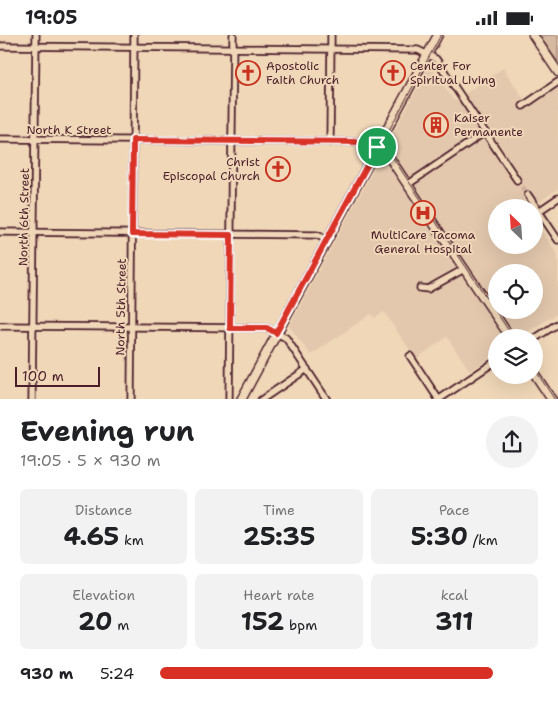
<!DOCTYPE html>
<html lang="en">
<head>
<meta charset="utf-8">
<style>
	body { margin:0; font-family:"Shantell Sans",sans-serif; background:#f2f2f2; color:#202124; height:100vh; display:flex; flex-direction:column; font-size:19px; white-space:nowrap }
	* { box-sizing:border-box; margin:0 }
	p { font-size:16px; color:#757577 }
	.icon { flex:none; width:28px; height:28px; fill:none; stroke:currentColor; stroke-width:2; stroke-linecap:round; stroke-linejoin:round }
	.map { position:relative; height:364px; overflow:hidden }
	.details { display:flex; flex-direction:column; background:#fff; flex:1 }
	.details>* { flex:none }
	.needle { width:32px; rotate:335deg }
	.tools { position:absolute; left:488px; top:164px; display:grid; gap:10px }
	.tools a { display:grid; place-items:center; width:55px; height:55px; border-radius:50%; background:#fff; box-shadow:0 5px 20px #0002; font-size:25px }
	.scale { position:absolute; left:15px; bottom:12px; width:85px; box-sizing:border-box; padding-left:5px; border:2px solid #4a1f2b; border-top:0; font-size:14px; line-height:18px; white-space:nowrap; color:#4a1f2b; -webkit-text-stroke:4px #f0d7b8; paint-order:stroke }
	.pin { position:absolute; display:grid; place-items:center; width:42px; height:42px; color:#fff; margin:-21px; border:2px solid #fff; border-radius:50%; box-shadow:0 1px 5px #0007 }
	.round { display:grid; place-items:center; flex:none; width:52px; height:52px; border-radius:26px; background:#f2f2f2 }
	.head { display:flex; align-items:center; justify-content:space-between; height:85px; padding:0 20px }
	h1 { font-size:28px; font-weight:700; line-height:38px }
	.stats { display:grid; grid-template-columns:repeat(3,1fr); gap:8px; height:85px; padding:5px 20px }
	.stats div { display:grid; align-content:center; border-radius:8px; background:#f2f2f2; text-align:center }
	.stats b { font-size:25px; font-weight:700 }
	.stats small { font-size:14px; font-weight:400 }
	.stats p { font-size:14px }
	ul { padding:0 20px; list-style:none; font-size:16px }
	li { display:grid; grid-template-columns:80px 60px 1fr; align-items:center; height:38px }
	li i { height:12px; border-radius:6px; background:#d93025 }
	.status { display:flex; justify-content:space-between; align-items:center; height:35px; padding:0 25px; background:#fff; direction:ltr }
	.status svg { height:14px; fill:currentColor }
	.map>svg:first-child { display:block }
</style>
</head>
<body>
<div class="status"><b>19:05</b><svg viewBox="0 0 49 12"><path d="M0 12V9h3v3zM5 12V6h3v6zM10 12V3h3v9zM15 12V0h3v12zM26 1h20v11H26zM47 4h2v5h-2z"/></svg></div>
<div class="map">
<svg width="558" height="365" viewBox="0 0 558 365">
	<rect width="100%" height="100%" fill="#f0d7b8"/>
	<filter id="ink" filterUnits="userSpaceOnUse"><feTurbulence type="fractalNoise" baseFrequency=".02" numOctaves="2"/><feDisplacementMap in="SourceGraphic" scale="10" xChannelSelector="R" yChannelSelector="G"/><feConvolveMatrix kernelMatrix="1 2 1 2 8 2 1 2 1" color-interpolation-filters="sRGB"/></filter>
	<g filter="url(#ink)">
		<path fill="#e3c8ad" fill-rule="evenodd" d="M430,30L454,66L503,33L529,72L558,53V154L531,172H496V210H534V184L558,220V278L519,302H496V318L470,336L447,302L416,324L384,277L374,283L371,279L311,320L289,291ZM496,238H534V275H496Z"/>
		<path fill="#d5b9a0" stroke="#906c66" d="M539,0H558V27Z"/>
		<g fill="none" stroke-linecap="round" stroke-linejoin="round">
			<path stroke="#cfb29c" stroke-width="5.5" stroke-dasharray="5.5 3" stroke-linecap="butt" d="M517,145L528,160"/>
			<defs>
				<g id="street">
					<path d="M0,11L418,15L436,24L517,145"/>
					<path d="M523,71L558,47"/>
					<path d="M0,104L367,107L377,112"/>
					<path d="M330,107L331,0"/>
					<path d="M407,150L485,97"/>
					<path d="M528,160L558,205"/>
					<path d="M539,176L558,163"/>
					<path d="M0,197L317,200L327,205"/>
					<path d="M420,253L428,254L464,234"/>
					<path d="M0,291L267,293L286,303L327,365"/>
					<path d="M534,304L557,289"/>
					<path d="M410,321L439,365"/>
					<path d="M32,365L36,0"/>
					<path d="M131,365L134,0"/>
					<path d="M229,365L233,0"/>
					<path d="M261,365L307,334"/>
					<path d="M438,365L496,326"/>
				</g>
				<g id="secondary">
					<path d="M533,0L558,37"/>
					<path d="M377,112L385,116L510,302"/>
					<path d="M534,338L552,365"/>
					<path d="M241,365L438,0"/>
				</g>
			</defs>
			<use href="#street" stroke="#4a1f2b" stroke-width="9"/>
			<use href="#secondary" stroke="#4a1f2b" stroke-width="11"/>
			<use href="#street" stroke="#f0d7b8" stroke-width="5.5"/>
			<use href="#secondary" stroke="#f0d7b8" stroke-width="8"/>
			<g stroke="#4a1f2b" stroke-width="1">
				<path d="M441,0L388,97L387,109L389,117L513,302"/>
				<path d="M534,333L555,365"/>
			</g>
		</g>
	</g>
	<g fill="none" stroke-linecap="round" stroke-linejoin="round" filter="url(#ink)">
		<defs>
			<path id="route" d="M133,105L367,107L377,112L276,298L267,293H230L231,200L132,199Z"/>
		</defs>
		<use href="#route" stroke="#fff" stroke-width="10"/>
		<use href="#route" stroke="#d93025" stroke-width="6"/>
	</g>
	<defs>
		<symbol id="church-ring" viewBox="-11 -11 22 22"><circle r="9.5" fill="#f0d7b8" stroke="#c8321e" stroke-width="1.5"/><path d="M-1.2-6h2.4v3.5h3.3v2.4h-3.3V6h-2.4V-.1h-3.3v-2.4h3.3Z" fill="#c8321e"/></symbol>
		<symbol id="building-ring" viewBox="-11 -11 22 22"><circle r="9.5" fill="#f0d7b8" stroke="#c8321e" stroke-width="1.5"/><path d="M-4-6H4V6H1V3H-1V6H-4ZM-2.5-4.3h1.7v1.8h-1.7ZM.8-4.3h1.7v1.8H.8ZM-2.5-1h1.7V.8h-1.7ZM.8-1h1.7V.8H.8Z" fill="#c8321e"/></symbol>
		<symbol id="hospital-ring" viewBox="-11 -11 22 22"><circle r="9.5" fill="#f0d7b8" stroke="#c8321e" stroke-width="1.5"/><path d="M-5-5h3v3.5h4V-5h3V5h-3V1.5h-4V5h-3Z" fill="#c8321e"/></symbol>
	</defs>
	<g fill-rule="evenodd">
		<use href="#church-ring" x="234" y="24" width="28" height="28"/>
		<use href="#church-ring" x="379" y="24" width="28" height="28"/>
		<use href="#building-ring" x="422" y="76" width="28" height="28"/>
		<use href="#church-ring" x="264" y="120" width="28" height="28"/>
		<use href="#hospital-ring" x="409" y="164" width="28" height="28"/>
	</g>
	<g text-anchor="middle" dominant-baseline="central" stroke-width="4" stroke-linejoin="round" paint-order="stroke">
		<g font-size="12" fill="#4a1f2b" stroke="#f0d7b8" text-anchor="start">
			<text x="266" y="31">Apostolic<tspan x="266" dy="14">Faith Church</tspan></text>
			<text x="410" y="31">Center For<tspan x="410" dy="14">Spiritual Living</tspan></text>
			<text x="454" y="83">Kaiser<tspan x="454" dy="14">Permanente</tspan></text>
			<text x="260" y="127" text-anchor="end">Christ<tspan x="260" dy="14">Episcopal Church</tspan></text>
			<text x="423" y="200" text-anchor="middle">MultiCare Tacoma<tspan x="423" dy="14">General Hospital</tspan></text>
		</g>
		<g font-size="12" fill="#4a1f2b" stroke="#f0d7b8">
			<text x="69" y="95">North K Street</text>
			<text transform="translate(24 182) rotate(-89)">North 6th Street</text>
			<text transform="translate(121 272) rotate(-89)">North 5th Street</text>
		</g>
	</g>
</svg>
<div class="tools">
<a><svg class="needle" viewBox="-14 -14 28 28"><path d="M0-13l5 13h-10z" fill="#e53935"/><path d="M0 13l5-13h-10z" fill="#757577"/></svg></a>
<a><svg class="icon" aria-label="locate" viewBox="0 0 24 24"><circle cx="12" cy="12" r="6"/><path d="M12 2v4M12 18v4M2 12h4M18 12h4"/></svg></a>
<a><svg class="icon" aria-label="layers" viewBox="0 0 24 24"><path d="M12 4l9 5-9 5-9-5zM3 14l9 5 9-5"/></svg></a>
</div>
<div class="scale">100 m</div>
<div class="pin" style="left:377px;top:112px;background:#1e9e55"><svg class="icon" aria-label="arrive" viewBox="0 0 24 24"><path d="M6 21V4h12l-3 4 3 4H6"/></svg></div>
</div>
<section class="details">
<div class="head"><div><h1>Evening run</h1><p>19:05 · 5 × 930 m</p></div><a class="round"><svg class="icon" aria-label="share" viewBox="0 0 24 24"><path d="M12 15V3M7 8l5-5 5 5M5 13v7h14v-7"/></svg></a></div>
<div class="stats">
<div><p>Distance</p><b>4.65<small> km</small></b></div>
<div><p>Time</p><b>25:35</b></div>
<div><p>Pace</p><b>5:30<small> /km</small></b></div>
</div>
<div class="stats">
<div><p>Elevation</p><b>20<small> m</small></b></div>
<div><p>Heart rate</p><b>152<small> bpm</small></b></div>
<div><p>kcal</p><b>311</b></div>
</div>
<ul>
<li><b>930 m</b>5:24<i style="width:88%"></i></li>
</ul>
</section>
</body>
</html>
